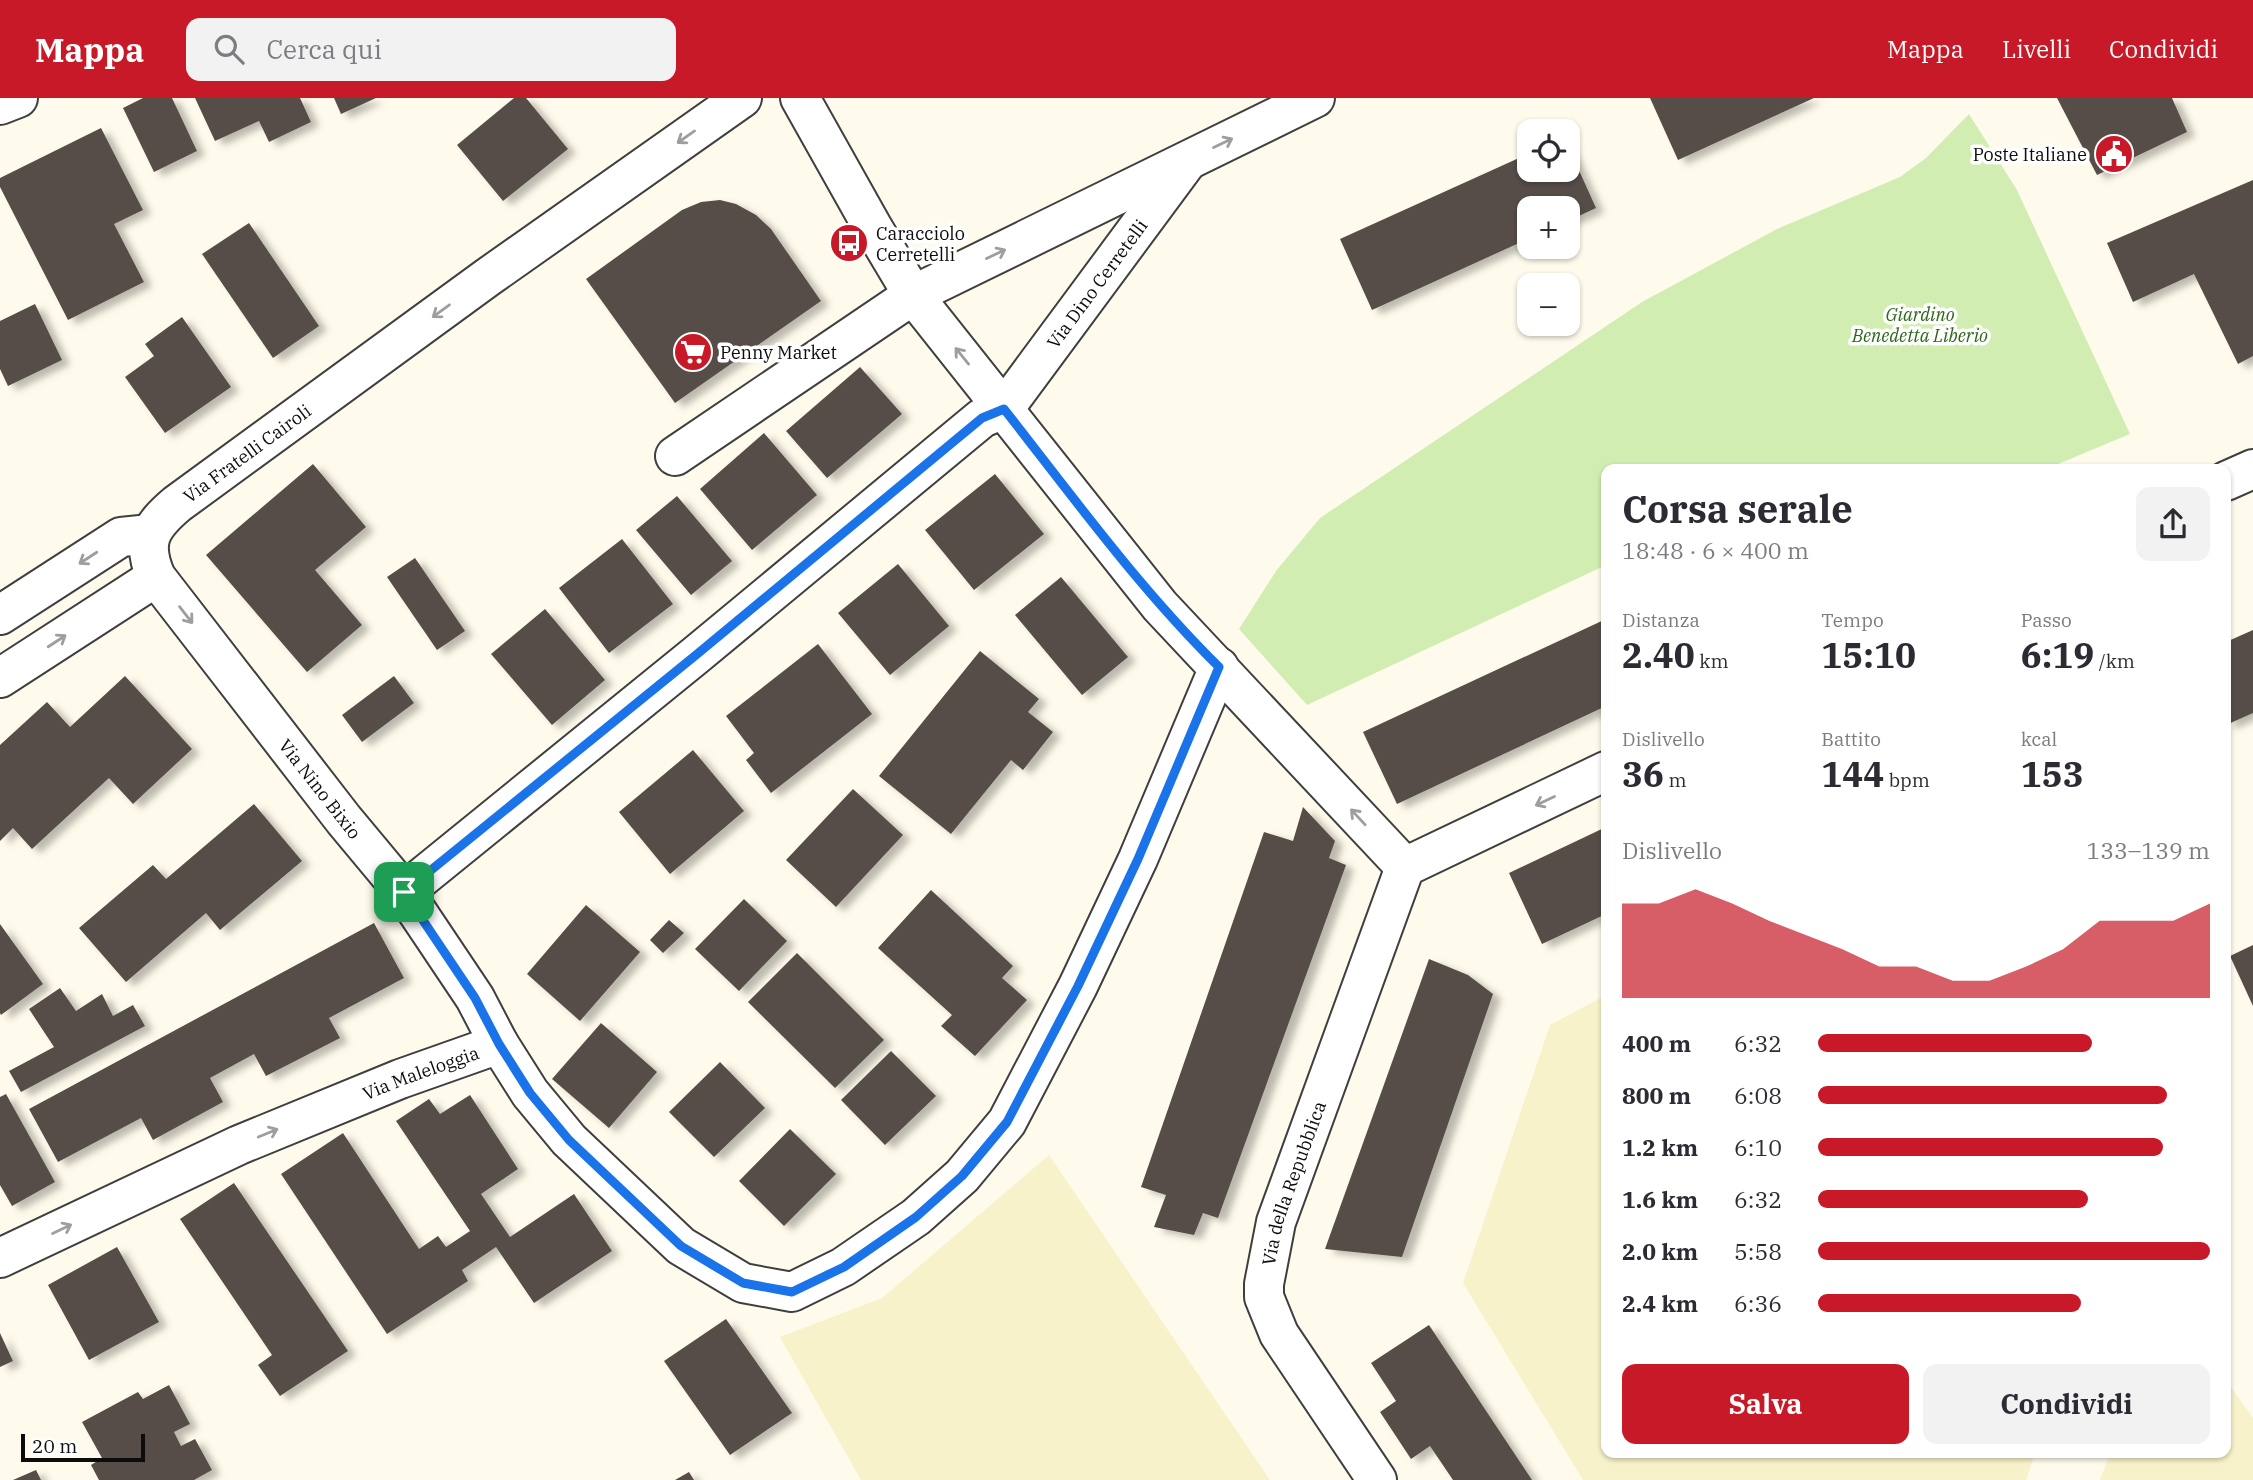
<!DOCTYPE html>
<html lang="it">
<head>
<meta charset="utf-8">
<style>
	body { margin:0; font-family:"IBM Plex Serif",serif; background:#f2f2f3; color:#2b2b33; height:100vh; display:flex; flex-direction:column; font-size:26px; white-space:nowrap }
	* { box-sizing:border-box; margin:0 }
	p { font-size:23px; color:#7c7c81 }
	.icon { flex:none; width:38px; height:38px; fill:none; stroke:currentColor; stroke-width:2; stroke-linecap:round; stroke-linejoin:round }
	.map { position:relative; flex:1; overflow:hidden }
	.details { position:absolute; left:1601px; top:366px; width:630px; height:994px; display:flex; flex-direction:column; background:#fff; border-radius:14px; box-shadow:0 2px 5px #0004 }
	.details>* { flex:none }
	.fabs { position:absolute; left:1517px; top:21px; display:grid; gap:14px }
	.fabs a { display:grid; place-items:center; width:63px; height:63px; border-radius:14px; background:#fff; box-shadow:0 2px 5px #0004; font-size:35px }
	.scale { position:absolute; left:21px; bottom:18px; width:124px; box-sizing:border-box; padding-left:7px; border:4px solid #0c0c0c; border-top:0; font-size:19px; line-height:24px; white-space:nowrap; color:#0c0c0c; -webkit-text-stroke:5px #fff; paint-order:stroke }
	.pin { position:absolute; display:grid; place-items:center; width:60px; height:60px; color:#fff; margin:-30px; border-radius:14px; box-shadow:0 4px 10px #0006 }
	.round { display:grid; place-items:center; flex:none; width:74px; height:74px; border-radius:14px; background:#f2f2f3 }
	.headline { display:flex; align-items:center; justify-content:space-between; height:119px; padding:0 21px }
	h1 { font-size:38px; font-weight:700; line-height:52px }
	.figures { display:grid; grid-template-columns:repeat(3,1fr); gap:10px; height:119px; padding:7px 21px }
	.figures div { display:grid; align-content:center }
	.figures b { font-size:35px; font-weight:700 }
	.figures small { font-size:19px; font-weight:400 }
	.figures p { font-size:19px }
	.chart { height:196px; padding:14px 21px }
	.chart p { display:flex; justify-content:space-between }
	.chart svg { width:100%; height:126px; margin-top:7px; fill:#c71927; opacity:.7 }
	.button { display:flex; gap:14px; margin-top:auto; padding:14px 21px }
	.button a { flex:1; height:80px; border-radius:14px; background:#c71927; color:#fff; font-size:28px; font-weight:700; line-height:80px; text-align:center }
	.button a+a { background:#f2f2f3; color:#2b2b33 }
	ul { padding:0 21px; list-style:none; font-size:23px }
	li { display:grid; grid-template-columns:112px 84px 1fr; align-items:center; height:52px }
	li i { height:18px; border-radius:9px; background:#c71927 }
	header { display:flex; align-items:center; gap:42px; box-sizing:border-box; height:98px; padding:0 35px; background:#c71927; color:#fff }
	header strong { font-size:33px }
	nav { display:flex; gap:38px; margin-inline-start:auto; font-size:24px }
	.search { width:490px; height:63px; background:#f2f2f3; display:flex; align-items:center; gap:18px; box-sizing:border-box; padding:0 24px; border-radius:14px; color:#7c7c81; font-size:26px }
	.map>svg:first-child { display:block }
</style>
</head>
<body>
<header>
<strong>Mappa</strong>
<div class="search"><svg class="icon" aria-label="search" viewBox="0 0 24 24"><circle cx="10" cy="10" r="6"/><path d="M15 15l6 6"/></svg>Cerca qui</div>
<nav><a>Mappa</a><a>Livelli</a><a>Condividi</a></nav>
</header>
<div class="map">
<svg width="2253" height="1382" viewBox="0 0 2253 1382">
	<defs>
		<filter id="shadow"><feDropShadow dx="8" dy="4.5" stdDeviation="3.5" flood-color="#0004"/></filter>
	</defs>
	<rect width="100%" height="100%" fill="#fffbec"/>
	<g fill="#f7f2c9">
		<path d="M1606,897V1354L2035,1355L2026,1382H1583L1463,1185L1550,927Z"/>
		<path d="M1049,1057L1270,1382H861L780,1239L882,1200Z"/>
		<path d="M2226,1282L2253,1320V1382H2100L2110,1355L2226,1354Z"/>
	</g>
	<path fill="#d2edb2" d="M1969,16L2017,92L2130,336L2046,371H1606V467L1307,607L1239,531L1276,473L1320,420L1642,204L1777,131L1900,79L1926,60Z"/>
	<g fill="#564d48" filter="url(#shadow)">
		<path d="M143,0H172L197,53L154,74L123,10Z"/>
		<path d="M195,0H300L311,24L269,44L259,23L215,43Z"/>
		<path d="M334,0H376L341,16Z"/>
		<path d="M514,0H526L568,51L503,103L457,47Z"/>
		<path d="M1650,0H1814L1678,62Z"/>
		<path d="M2057,0H2172L2187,34L2097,77Z"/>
		<path d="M101,30L143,112L114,126L144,184L68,222L0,89V80Z"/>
		<path d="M1568,48L1596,110L1568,123V110H1530V140L1372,212L1340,141L1530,55V72H1568Z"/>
		<path d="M2253,82V258L2238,266L2194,176L2133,204L2107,145Z"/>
		<path d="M720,102L736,106L756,117L771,131L821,203L675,305L586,181L682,112L701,104Z"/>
		<path d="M249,125L319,228L273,260L202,156Z"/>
		<path d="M35,206L62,262L8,288L0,271V223Z"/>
		<path d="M182,219L231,289L165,335L125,279L154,258L145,246Z"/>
		<path d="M860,269L902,316L827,380L786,333Z"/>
		<path d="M764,335L817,397L752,452L700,391Z"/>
		<path d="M313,366L366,429L315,472L362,527L307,574L206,457Z"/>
		<path d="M995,376L1044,436L974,492L925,432Z"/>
		<path d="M677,398L732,463L691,497L636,432Z"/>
		<path d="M622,441L673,506L609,555L559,490Z"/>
		<path d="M415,460L465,533L437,552L387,479Z"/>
		<path d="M898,466L949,528L890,577L838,515Z"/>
		<path d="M1061,479L1128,559L1082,597L1015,517Z"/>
		<path d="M545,511L605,582L552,627L491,556Z"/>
		<path d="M1606,521V608L1397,706L1363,634Z"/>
		<path d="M2253,532V615L2226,627V544Z"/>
		<path d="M818,546L872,616L771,695L746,662L754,655L726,618Z"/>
		<path d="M980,553L1039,601L1028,614L1053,634L1023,672L1011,662L951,736L879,678Z"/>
		<path d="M125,578L192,651L133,706L109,680L32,751L13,730L0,743V647L47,604L70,629Z"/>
		<path d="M394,578L414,605L362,644L342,617Z"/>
		<path d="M693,652L744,713L670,776L619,714Z"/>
		<path d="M853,691L903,737L836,809L786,762Z"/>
		<path d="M254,706L302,763L220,832L206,815L126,884L79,830L153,767L166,781Z"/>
		<path d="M1303,709L1335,743L1329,760L1346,767L1218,1120L1203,1115L1194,1137L1154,1129L1166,1097L1141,1089L1264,734L1293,743Z"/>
		<path d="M1606,729V816L1542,846L1509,775Z"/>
		<path d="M931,792L1013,868L1002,880L1027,902L975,958L941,928L952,917L878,850Z"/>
		<path d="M744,801L787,843L739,893L695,851Z"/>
		<path d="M586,807L640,854L580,923L527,876Z"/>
		<path d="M669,822L684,835L663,855L650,842Z"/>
		<path d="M374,825L404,880L329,920L340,940L266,978L254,956L210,980L223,1004L153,1042L141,1020L58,1064L29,1011Z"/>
		<path d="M0,826L43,886L1,917L0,915Z"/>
		<path d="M2253,847V908L2230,858Z"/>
		<path d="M797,855L884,942L835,990L748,904Z"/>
		<path d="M1429,861L1468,877L1493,896L1402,1159L1325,1151Z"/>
		<path d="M60,890L76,913L102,896L113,918L133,907L145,928L21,994L9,973L54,949L29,911Z"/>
		<path d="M601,925L657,974L609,1030L552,981Z"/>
		<path d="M891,953L936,998L885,1047L841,1002Z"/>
		<path d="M720,964L765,1010L714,1059L669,1014Z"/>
		<path d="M6,996L55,1084L12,1108L0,1087V999Z"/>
		<path d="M470,997L518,1071L481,1096L510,1139L574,1096L612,1153L534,1205L496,1149L462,1172L468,1183L387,1236L281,1076L343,1035L419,1151L438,1138L446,1149L470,1133L396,1023L429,1001L440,1016Z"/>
		<path d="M790,1031L836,1076L784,1128L739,1083Z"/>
		<path d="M234,1085L348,1253L280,1298L258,1267L272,1257L180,1121Z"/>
		<path d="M117,1149L159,1224L89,1262L48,1187Z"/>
		<path d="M726,1221L792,1315L730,1357L664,1263Z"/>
		<path d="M1429,1227L1532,1382H1453L1430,1348L1411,1361L1380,1314L1396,1303L1371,1265Z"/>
		<path d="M0,1235L13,1263L0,1269Z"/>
		<path d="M169,1287L190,1326L174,1334L181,1348L195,1341L212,1372L194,1382H99L91,1367L102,1360L82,1324L138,1294L143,1301Z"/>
		<path d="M36,1372L41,1382H13Z"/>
		<path d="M689,1374L694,1382H675Z"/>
	</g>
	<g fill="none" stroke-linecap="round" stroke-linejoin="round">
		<defs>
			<g id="street">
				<path d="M800,0L873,130L913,197L1160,508L1405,769"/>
				<path d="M0,7L18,0"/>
				<path id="s1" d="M1004,311L1186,65"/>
				<path d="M675,358L913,197L1315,0"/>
				<path d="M2226,383L2253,371"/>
				<path d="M0,517L121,439L150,436"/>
				<path d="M0,580L156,479"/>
				<path d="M404,794L696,557L982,320L1004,311"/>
				<path id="s2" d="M499,946L475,900L404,794L344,722L156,479C141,444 150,429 177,406L488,179L742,0"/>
				<path id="s3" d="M0,1160L239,1047L400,981L499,946L530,995L569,1042L681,1148L743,1185L792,1194L843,1169L916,1119L962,1078L1007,1024L1078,888L1138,761L1219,569"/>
				<path id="s4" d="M1377,1382L1279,1236L1264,1199V1186L1276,1124L1405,769L1606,673"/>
			</g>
		</defs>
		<use href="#street" stroke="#3f3f3f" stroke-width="42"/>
		<use href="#street" stroke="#fff" stroke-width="38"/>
	</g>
	<defs><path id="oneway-shaft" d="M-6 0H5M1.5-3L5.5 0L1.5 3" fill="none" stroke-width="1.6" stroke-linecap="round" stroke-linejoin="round" transform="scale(1.75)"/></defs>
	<g stroke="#9e9e9e">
		<use href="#oneway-shaft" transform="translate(686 39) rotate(145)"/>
		<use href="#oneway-shaft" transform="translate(1223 45) rotate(-26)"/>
		<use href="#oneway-shaft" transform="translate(996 156) rotate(-26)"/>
		<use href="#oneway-shaft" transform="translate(441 213) rotate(144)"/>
		<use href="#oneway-shaft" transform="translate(962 258) rotate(-129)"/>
		<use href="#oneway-shaft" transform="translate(88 460) rotate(147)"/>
		<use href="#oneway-shaft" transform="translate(186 517) rotate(52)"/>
		<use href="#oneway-shaft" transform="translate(57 543) rotate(-33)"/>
		<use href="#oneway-shaft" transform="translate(1545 703) rotate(155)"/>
		<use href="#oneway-shaft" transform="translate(1358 719) rotate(-133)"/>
		<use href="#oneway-shaft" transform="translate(268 1035) rotate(-22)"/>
		<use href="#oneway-shaft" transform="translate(62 1131) rotate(-26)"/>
	</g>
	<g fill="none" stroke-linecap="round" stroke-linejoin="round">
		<defs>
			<path id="route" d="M1004,311C1073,399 1139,490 1219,569L1138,761L1078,888L1007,1024L962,1078L916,1119L844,1169L792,1194L743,1185L681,1148L569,1042L530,995L499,946L475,900L404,794L696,557L982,320Z"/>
		</defs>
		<use href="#route" stroke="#fff" stroke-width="14"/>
		<use href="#route" stroke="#1a73e8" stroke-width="9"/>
	</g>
	<defs>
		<symbol id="civic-disc" viewBox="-11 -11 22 22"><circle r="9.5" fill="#c71927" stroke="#fff"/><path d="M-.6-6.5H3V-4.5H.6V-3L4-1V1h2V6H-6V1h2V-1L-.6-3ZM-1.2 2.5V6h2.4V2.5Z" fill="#fff"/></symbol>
		<symbol id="bus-disc" viewBox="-11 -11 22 22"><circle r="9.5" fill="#c71927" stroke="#fff"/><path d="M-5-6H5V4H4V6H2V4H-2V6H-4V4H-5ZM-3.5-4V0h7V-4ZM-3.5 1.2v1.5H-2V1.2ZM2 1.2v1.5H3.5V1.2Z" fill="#fff"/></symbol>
		<symbol id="supermarket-disc" viewBox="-11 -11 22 22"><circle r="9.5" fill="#c71927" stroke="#fff"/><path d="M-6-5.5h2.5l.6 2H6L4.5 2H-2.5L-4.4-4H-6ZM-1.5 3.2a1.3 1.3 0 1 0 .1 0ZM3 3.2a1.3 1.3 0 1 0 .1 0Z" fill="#fff"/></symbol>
	</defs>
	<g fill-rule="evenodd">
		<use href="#civic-disc" x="2092" y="34" width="44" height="44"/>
		<use href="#bus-disc" x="827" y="123" width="44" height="44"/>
		<use href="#supermarket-disc" x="671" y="232" width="44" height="44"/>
	</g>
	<g text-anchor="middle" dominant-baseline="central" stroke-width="7" stroke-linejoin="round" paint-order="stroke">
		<g font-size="18" fill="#0c0c0c" stroke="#fff" text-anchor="start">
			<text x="2087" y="56" text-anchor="end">Poste Italiane</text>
			<text x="876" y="135">Caracciolo<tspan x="876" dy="21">Cerretelli</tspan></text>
			<text x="720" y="254">Penny Market</text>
		</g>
		<g font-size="18" fill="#0c0c0c" stroke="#fff">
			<text stroke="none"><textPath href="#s1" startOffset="156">Via Dino Cerretelli</textPath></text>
			<text stroke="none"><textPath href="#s2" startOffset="751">Via Fratelli Cairoli</textPath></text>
			<text transform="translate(320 691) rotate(52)">Via Nino Bixio</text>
			<text stroke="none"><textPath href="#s3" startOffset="460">Via Maleloggia</textPath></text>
			<text stroke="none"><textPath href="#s4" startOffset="334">Via della Repubblica</textPath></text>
		</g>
		<g font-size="18" font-style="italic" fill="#2b6918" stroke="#fff">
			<text x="1920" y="216">Giardino<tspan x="1920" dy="21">Benedetta Liberio</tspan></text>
		</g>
	</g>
</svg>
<div class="fabs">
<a><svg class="icon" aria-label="locate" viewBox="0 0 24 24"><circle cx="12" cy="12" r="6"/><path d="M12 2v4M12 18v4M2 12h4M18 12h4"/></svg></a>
<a>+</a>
<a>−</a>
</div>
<div class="scale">20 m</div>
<div class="pin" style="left:404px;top:794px;background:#1e9e55"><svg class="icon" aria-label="arrive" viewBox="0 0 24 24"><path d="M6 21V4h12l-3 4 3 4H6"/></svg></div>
<section class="details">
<div class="headline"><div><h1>Corsa serale</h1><p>18:48 · 6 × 400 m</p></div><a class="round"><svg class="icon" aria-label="share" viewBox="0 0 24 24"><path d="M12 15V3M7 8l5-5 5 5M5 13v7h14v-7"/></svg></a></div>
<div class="figures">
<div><p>Distanza</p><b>2.40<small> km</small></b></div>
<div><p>Tempo</p><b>15:10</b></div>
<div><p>Passo</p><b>6:19<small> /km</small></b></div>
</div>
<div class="figures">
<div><p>Dislivello</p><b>36<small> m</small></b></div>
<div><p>Battito</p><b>144<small> bpm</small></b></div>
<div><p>kcal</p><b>153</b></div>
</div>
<div class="chart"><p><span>Dislivello</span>133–139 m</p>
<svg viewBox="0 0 160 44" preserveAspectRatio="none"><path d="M0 44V11L10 11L20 6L30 11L40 17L50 22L60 27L70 33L80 33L90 38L100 38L110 33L120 27L130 17L140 17L150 17L160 11V44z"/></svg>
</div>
<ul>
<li><b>400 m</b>6:32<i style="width:70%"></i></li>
<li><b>800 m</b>6:08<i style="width:89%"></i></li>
<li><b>1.2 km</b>6:10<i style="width:88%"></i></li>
<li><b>1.6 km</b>6:32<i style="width:69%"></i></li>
<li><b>2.0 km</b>5:58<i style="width:100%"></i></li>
<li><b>2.4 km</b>6:36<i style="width:67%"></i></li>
</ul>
<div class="button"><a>Salva</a><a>Condividi</a></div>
</section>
</div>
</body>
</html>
